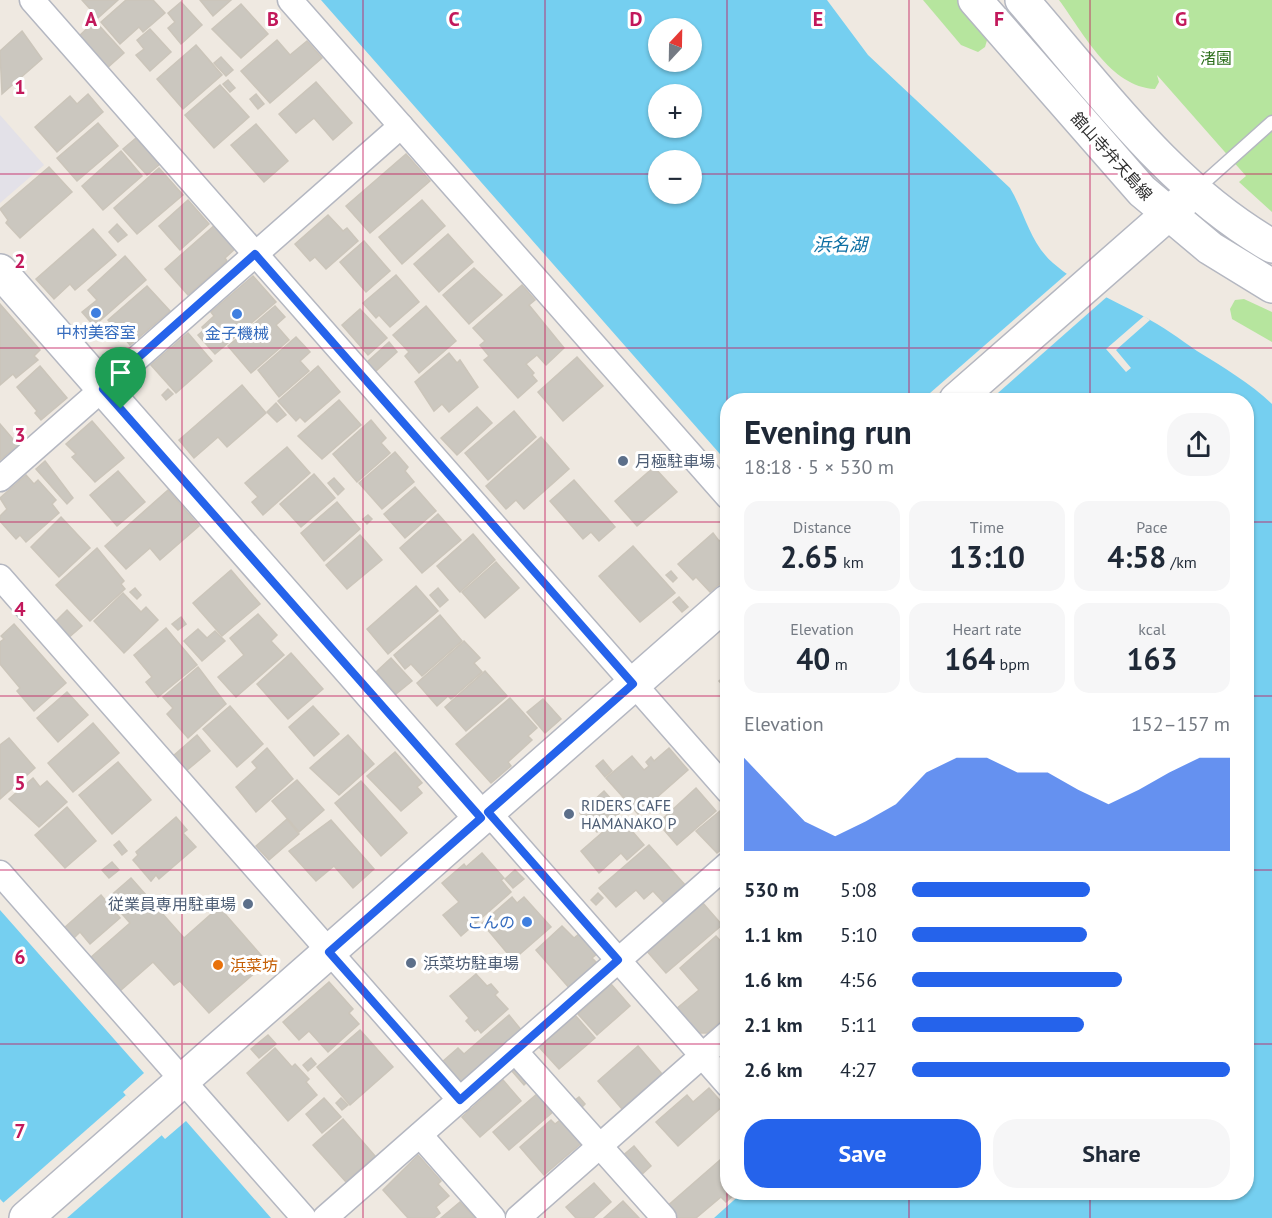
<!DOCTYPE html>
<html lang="en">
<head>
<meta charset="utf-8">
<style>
	body { margin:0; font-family:"PT Sans","Noto Sans JP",sans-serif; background:#f6f6f7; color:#1f2937; height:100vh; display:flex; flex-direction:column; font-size:22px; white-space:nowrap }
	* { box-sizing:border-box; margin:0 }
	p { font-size:20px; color:#747a83 }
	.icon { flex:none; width:33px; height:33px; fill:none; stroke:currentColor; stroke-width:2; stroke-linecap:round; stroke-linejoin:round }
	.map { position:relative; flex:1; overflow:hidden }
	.drawer { position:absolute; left:720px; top:393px; width:534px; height:807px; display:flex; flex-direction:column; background:#fff; border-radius:24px; box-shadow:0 2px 4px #0004 }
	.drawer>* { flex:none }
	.needle { width:39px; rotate:22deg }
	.controls { position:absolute; left:648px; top:18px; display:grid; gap:12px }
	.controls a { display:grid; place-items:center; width:54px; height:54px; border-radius:50%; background:#fff; box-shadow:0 2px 4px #0004; font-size:30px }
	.pin { position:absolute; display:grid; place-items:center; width:51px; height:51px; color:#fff; margin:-62px -26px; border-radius:50% 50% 50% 0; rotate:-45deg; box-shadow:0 0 6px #0007 }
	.pin .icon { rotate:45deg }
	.round { display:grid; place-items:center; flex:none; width:63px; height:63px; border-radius:24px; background:#f6f6f7 }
	.head { display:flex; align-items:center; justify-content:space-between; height:102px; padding:0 24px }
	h1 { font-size:33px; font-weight:700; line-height:45px }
	.stats { display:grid; grid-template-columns:repeat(3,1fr); gap:9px; height:102px; padding:6px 24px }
	.stats div { display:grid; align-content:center; border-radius:15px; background:#f6f6f7; text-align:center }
	.stats b { font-size:30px; font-weight:700 }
	.stats small { font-size:16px; font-weight:400 }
	.stats p { font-size:16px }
	.chart { height:168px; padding:12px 24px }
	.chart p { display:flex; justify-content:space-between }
	.chart svg { width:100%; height:108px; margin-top:6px; fill:#2563eb; opacity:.7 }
	.button { display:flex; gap:12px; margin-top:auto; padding:12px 24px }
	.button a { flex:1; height:69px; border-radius:24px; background:#2563eb; color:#fff; font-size:24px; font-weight:700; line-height:69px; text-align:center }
	.button a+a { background:#f6f6f7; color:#1f2937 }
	ul { padding:0 24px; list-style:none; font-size:20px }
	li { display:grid; grid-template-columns:96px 72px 1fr; align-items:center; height:45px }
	li i { height:15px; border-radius:8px; background:#2563eb }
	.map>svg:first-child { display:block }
</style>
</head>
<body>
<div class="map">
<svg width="1272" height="1218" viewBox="0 0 1272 1218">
	<rect width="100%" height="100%" fill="#efe9e1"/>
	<path fill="#e3e1e8" d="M0,115L44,165L0,203Z"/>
	<g fill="#b6e59e">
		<path d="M923,0H960L988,37L985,47L978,52L961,45Z"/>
		<path d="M1059,0H1272V212L1239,182L1246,176L1157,75L1159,82L1155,89C1110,87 1083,32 1059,0Z"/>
		<path d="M1244,299L1272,312V342L1232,319L1230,309L1235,300Z"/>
	</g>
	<g fill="#75cff0" fill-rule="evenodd">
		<path d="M321,0H827L868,55L1010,188C1025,213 1030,243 1053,263C1079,286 1113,300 1143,316C1162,326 1180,339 1197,351C1223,367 1250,383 1272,404V1218H714L743,1192H1246V400H728L727,462ZM658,28H692V62H658ZM658,94H692V128H658ZM658,160H692V194H658Z"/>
		<path d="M0,910L144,1073L123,1092L165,1139L186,1121L271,1218H18L0,1199Z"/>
	</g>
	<g fill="#efe9e1">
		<path d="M1070,271L1109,295L990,400H922Z"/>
		<path d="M1144,316L1150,320L1116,350L1131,368L1126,372L1106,349Z"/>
		<path d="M126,1095L162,1135L67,1218H16L3,1203Z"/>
	</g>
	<g fill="#cbc7bf" stroke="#cbc5ba" stroke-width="1.5">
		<path d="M82,0H118L98,18Z"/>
		<path d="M126,0H153L165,13L143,32L139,27L120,44L101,22Z"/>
		<path d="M200,0H231L213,16Z"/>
		<path d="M181,2L202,25L181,44L168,28L175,22L168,13Z"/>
		<path d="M241,4L268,34L241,58L212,29Z"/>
		<path d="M95,21L124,53L106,69L78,37Z"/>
		<path d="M150,29L171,52L150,71L136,55L144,49L137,40Z"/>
		<path d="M22,31L42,59L2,94L0,51Z"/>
		<path d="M277,40L290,55L307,41L322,58L270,103L241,71Z"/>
		<path d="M196,45L222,75L183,109L157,79Z"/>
		<path d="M221,57L233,70L226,76L214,63Z"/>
		<path d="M228,80L235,88L230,92L223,84Z"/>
		<path d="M316,82L352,123L333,140L314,118L296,133L279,114Z"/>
		<path d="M220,85L249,117L214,148L185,115Z"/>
		<path d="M88,94L103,112L57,152L35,127L70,96L77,104Z"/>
		<path d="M256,94L264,104L258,109L250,99Z"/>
		<path d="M98,123L118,146L77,181L57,158Z"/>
		<path d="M256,124L288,161L264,182L231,145Z"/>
		<path d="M136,138L160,164L147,175L123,149Z"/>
		<path d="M121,151L142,176L103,210L82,186Z"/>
		<path d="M406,154L430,181L370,233L346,206Z"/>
		<path d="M49,167L72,192L20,238L6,223L8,220L0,209Z"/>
		<path d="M159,168L183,195L137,234L114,208Z"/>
		<path d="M188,200L209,224L180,250L159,226Z"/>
		<path d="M422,200L445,226L402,264L379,237Z"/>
		<path d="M328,215L343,231L347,228L358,241L326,269L315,257L310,261L295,244Z"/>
		<path d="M117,224L127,235L118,242L109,232Z"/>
		<path d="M216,224L237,247L225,258L227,261L188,295L165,269Z"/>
		<path d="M93,229L116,255L75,290L70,284L54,299L36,279Z"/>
		<path d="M448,234L473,262L439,292L414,264Z"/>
		<path d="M364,241L390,271L366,292L340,262Z"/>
		<path d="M125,256L146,280L94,326L82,312L97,300L88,290Z"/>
		<path d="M474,268L502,295L469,324L443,295Z"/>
		<path d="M396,275L419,302L390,327L379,315L376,318L363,303Z"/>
		<path d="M253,276L276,302L215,354L198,335L204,330L202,327L214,316L211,312Z"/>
		<path d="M522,285L535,300L529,305L564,348L546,365L537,355L526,364L534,373L532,375L537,381L518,398L484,360L489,356L480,345L485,341L473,328Z"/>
		<path d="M147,286L170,311L130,345L108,320Z"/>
		<path d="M0,304L40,350L34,356L38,360L16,378L13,374L0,385Z"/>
		<path d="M275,306L285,317L276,325L289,340L251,373L228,346Z"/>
		<path d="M426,306L456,341L419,373L405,356L409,352L393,335Z"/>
		<path d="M360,309L387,338L368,355L342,325Z"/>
		<path d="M188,333L212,361L176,393L151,365Z"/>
		<path d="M296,337L310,352L300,361L309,371L279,397L258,370Z"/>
		<path d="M389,342L397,352L375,372L367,362Z"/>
		<path d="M449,353L457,363L460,360L478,387L449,412L442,404L434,411L415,382Z"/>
		<path d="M577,357L603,386L563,421L538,392Z"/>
		<path d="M40,366L67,398L41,420L35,413L37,411L17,387Z"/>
		<path d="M318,366L340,392L305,422L300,417L296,421L278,401Z"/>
		<path d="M242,385L266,413L227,447L218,437L194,458L179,440Z"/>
		<path d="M168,389L173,394L166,400L162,395Z"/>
		<path d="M339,400L361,425L322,459L298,436Z"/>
		<path d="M276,403L286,415L277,422L267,412Z"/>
		<path d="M477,407L492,423L457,455L441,438Z"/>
		<path d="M514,411L536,437L488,480L465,453Z"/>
		<path d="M371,420L386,438L381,443L390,453L357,482L333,454Z"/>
		<path d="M92,421L124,458L95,482L72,457L76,454L66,444Z"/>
		<path d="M0,424L18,445L0,460Z"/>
		<path d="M541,437L569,469L524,509L516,500L506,509L486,486Z"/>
		<path d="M287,447L310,473L263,515L252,502L258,497L245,483Z"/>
		<path d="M395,452L408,467L405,471L414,482L382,509L359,483Z"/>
		<path d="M45,461L73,498L67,504L36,469Z"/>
		<path d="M654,467L677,492L637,526L615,501Z"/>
		<path d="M118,471L145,502L117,526L90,495Z"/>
		<path d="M314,474L335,498L301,527L280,504Z"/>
		<path d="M26,475L34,484L38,480L56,500L52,504L59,513L26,542L20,535L16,539L0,521V516L7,509L0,498Z"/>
		<path d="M334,478L344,489L338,495L328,483Z"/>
		<path d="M574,480L615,527L599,541L591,532L583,539L550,501Z"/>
		<path d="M415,487L436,511L405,538L384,514Z"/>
		<path d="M168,490L199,526L160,560L150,548L126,569L105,546Z"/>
		<path d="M337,502L360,529L324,561L301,533Z"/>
		<path d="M438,514L461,540L422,573L400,548Z"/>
		<path d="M368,515L372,519L367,524L363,519Z"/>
		<path d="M61,517L90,548L59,577L31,547Z"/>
		<path d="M713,533L719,541L728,534V577L710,592L696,577L693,580L678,564Z"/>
		<path d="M473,534L495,560L460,592L437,566Z"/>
		<path d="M360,535L382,560L347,589L326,565Z"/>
		<path d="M633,546L675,593L640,622L599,576Z"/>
		<path d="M97,548L124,581L121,584L125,589L90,621L56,585Z"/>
		<path d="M496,562L519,588L485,618L462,592Z"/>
		<path d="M231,570L260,604L222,636L193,603Z"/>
		<path d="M671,571L677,578L673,582L666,575Z"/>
		<path d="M416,586L438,611L388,654L367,629Z"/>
		<path d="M135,588L141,595L137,599L130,592Z"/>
		<path d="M438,588L448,600L440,607L430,595Z"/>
		<path d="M123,593L141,612L146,607L158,620L124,653L94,621Z"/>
		<path d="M679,597L688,607L682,612L673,602Z"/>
		<path d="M67,610L82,626L67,639L53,624Z"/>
		<path d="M258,614L277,635L271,641L284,655L236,697L218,677L244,655L230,638Z"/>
		<path d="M440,615L462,641L422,676L411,664L405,669L394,655Z"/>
		<path d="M181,617L186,624L178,630L172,624Z"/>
		<path d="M14,624L66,683L34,711L17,691L20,688L0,664V642L4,639L1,636Z"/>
		<path d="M166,628L197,665L158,697L146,682L152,677L134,655Z"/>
		<path d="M198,629L207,638L215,631L225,641L202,661L184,641Z"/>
		<path d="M464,641L480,658L474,663L482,672L451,699L448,696L437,706L417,683Z"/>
		<path d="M291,653L323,689L288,719L257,684Z"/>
		<path d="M391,658L412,681L396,694L376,672Z"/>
		<path d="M198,667L226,704L188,738L167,714L173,708L163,697Z"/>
		<path d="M485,671L507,696L466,731L445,707Z"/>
		<path d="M728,673V691L719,681Z"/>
		<path d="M67,692L88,715L58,742L37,718Z"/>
		<path d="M510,698L537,728L528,736L532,740L508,762L511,766L491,783L456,744Z"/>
		<path d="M543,699L561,719L545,733L527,712Z"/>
		<path d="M230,706L263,744L237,767L203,729Z"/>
		<path d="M313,706L339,734L314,756L289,727Z"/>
		<path d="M93,723L119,753L73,792L48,763Z"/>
		<path d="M197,735L210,751L186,771L173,756Z"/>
		<path d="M348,735L374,764L339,795L310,768Z"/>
		<path d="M9,738L35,768L0,799V745Z"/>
		<path d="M267,748L293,779L256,812L236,787L257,768L252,762Z"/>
		<path d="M669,748L688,770L638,814L606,778L632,756L644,770L649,766L646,762L651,757L654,761Z"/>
		<path d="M395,752L422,783L417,787L422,793L401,811L367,776Z"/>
		<path d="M603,760L612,771L605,777L596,766Z"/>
		<path d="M118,762L151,800L112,834L79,795Z"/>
		<path d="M33,778L40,787L47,781L67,802L39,827L9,799Z"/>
		<path d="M297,780L324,810L299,832L272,801Z"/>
		<path d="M361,781L407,833L381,856L335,803Z"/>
		<path d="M696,788L716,811L677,845L658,823Z"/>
		<path d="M604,791L622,811L597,832L580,813Z"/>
		<path d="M726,806L728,844L717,853L696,831Z"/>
		<path d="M67,807L96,841L65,868L35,835Z"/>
		<path d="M176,817L187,830L183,833L196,847L159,879L156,875L151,881L133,860L138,855L136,852Z"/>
		<path d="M620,817L644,845L627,860L621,853L599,873L581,851Z"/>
		<path d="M287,819L299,834L269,860L256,846Z"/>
		<path d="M331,820L374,869L353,888L334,866L316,881L289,851Z"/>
		<path d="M119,841L127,851L122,855L114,845Z"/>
		<path d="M649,845L686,886L665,904L653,891L644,899L636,890L616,907L599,888Z"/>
		<path d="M482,853L504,878L501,880L511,892L461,936L443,915L459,902L442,883L464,864L466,867Z"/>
		<path d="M112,862L119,870L109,878L102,870Z"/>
		<path d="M515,870L524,879L513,888L505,879Z"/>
		<path d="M131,878L184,938L219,907L267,962L209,1013L180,981L174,985L153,962L120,991L90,958L130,923L108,898Z"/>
		<path d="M598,893L603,898L596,905L591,900Z"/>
		<path d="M101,895L120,918L90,944L80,932L73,939L64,928Z"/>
		<path d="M512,897L517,903L524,897L551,927L513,960L482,923Z"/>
		<path d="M702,902L722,925L666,973L646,950Z"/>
		<path d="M562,926L574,938L579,934L597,954L592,958L599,965L571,990L536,950Z"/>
		<path d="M728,926V938L721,931Z"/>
		<path d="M716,936L728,949V1015L707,1033H697L676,1009L699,990L680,968Z"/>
		<path d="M476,974L487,986L491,984L498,992L495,995L508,1009L481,1033L478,1029L475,1031L466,1021L469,1018L450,996Z"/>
		<path d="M329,982L353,1009L349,1013L359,1024L328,1052L309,1031L299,1040L283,1022Z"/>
		<path d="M611,984L630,1006L597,1035L578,1014Z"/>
		<path d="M509,1015L522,1031L461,1084L442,1062L458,1048L464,1054Z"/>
		<path d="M575,1015L595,1038L559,1069L539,1047Z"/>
		<path d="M360,1030L393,1067L350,1105L317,1067Z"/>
		<path d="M268,1035L276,1044L259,1058L251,1049Z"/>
		<path d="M638,1046L662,1074L622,1109L598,1081Z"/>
		<path d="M275,1048L292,1067L295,1064L309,1079L306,1082L317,1095L288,1121L247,1073Z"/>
		<path d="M311,1058L316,1064L308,1071L303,1065Z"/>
		<path d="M517,1064L530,1079L524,1085L510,1069Z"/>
		<path d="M503,1080L521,1101L480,1137L462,1117Z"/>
		<path d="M709,1088L724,1105L678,1146L656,1122L687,1095L693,1102Z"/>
		<path d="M538,1093L554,1111L509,1150L493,1132Z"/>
		<path d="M579,1097L585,1104L580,1109L574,1101Z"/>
		<path d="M324,1098L341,1117L322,1133L306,1114Z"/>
		<path d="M341,1098L348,1105L342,1110L336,1103Z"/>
		<path d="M564,1117L585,1140L544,1175L520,1147L551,1120L555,1124Z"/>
		<path d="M343,1119L375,1156L346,1182L313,1145Z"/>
		<path d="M634,1146L651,1166L639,1177L621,1157Z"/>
		<path d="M418,1155L441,1181L438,1184L449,1196L436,1207L440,1213L434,1218H408L383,1190Z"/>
		<path d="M720,1160L728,1168V1192H737L726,1202L721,1197L696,1218H675L665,1208Z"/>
		<path d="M594,1183L611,1202L593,1218H576L566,1207Z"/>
		<path d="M623,1201L639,1218H604Z"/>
		<path d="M460,1202L475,1218H441Z"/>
	</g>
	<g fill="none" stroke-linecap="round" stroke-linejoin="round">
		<defs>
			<path id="lane" d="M1197,189L1272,122"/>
			<g id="street">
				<path d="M32,0L728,791"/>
				<path d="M290,0L728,497"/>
				<path d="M0,479L401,126"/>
				<path d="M0,577L460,1100"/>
				<path d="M488,812L728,1085"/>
				<path d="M0,873L304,1218"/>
				<path d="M515,1051L664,1218"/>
				<path d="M420,1135L493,1218"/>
				<path d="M325,1218L728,864"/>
				<path d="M518,1218L728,1033"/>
			</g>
			<g id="secondary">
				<path d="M975,0L1142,191L1210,248L1272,286"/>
				<path d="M1022,0C1098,87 1170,188 1272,246"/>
				<path d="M0,271L481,818"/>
				<path d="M956,400L1184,200"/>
				<path d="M26,1218L728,601"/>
			</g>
		</defs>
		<use href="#lane" stroke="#b4b7c1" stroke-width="15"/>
		<use href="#street" stroke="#b4b7c1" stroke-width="27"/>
		<use href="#secondary" stroke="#b4b7c1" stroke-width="36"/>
		<use href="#lane" stroke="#fff" stroke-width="12"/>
		<use href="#street" stroke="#fff" stroke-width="24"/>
		<use href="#secondary" stroke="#fff" stroke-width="33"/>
	</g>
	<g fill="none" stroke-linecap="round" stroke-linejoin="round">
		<defs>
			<path id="route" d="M255,254L633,684L488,812L618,960L460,1100L329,952L481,818L103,389Z"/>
		</defs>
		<use href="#route" stroke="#fff" stroke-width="12"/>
		<use href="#route" stroke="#2563eb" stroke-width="8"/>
	</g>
	<path fill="none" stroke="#c2185b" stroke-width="1.5" stroke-opacity="0.55" d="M182,0V1218M363,0V1218M545,0V1218M727,0V1218M909,0V400M1090,0V400M0,174H658M692,174H1272M0,348H1272M0,522H728M1246,522H1272M0,696H728M1246,696H1272M0,870H728M1246,870H1272M0,1044H728M1246,1044H1272M909,1192V1218M1090,1192V1218"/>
	<g fill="#3f7fe0" stroke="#fff" stroke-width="2">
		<circle cx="96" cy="313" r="6"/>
		<circle cx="237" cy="314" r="6"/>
		<circle cx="527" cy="922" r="6"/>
	</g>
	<g fill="#5c6f8a" stroke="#fff" stroke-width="2">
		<circle cx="623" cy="461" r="6"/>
		<circle cx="569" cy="814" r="6"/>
		<circle cx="248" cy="904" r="6"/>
		<circle cx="411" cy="963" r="6"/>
	</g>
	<circle fill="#e8710a" stroke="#fff" stroke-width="2" cx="218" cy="965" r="6"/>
	<g text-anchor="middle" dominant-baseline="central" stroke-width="6" stroke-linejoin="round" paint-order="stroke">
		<g font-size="16" fill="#2c6e1b" stroke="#fff">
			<text x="1216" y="58">渚園</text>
		</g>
		<g font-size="16" fill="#2e2e2e" stroke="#fff">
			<text transform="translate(1112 156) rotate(48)">舘山寺弁天島線</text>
		</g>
		<g font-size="16" fill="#366cbe" stroke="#fff">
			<text x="96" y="332">中村美容室</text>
			<text x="237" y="333">金子機械</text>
			<text x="515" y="922" text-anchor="end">こんの</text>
		</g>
		<g font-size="16" fill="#4e5e75" stroke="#fff" text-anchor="start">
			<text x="635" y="461">月極駐車場</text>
			<text x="581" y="805">RIDERS CAFE<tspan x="581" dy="18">HAMANAKO P</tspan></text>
			<text x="236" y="904" text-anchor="end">従業員専用駐車場</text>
			<text x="423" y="963">浜菜坊駐車場</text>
		</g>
		<g font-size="16" fill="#c56008" stroke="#fff" text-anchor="start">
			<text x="230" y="965">浜菜坊</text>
		</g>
		<g font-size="18" font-style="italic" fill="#0d6fa3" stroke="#fff">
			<text x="840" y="244">浜名湖</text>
		</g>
	</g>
	<g font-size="20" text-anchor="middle" font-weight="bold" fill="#c2185b" stroke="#fff" stroke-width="6" stroke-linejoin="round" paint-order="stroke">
		<text x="91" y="26">A</text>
		<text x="273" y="26">B</text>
		<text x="454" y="26">C</text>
		<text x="636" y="26">D</text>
		<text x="818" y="26">E</text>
		<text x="999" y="26">F</text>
		<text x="1181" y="26">G</text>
		<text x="20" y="94">1</text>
		<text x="20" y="268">2</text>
		<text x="20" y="442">3</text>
		<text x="20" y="616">4</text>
		<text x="20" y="790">5</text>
		<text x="20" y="964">6</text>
		<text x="20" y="1138">7</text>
	</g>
</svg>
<div class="controls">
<a><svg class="needle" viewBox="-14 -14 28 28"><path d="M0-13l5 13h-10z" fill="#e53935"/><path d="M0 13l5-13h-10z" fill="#747a83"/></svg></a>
<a>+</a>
<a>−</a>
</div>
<div class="pin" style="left:121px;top:409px;background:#1e9e55"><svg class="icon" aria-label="arrive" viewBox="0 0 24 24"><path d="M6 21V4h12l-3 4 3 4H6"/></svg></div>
<section class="drawer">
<div class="head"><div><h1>Evening run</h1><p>18:18 · 5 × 530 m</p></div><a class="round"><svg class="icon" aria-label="share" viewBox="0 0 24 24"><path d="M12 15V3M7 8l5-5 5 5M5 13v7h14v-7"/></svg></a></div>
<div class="stats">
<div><p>Distance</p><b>2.65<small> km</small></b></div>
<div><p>Time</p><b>13:10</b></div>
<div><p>Pace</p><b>4:58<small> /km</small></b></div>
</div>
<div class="stats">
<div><p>Elevation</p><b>40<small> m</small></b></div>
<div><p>Heart rate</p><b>164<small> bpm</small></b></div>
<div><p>kcal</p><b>163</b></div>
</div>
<div class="chart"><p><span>Elevation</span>152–157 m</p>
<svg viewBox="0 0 160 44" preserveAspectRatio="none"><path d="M0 44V6L10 19L20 32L30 38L40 32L50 25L60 12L70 6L80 6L90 12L100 12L110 19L120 25L130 19L140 12L150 6L160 6V44z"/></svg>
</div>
<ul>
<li><b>530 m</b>5:08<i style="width:56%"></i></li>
<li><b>1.1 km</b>5:10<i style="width:55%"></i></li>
<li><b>1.6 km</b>4:56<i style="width:66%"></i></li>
<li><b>2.1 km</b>5:11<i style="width:54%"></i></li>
<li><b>2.6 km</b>4:27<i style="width:100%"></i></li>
</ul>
<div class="button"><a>Save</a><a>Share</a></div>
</section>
</div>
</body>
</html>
